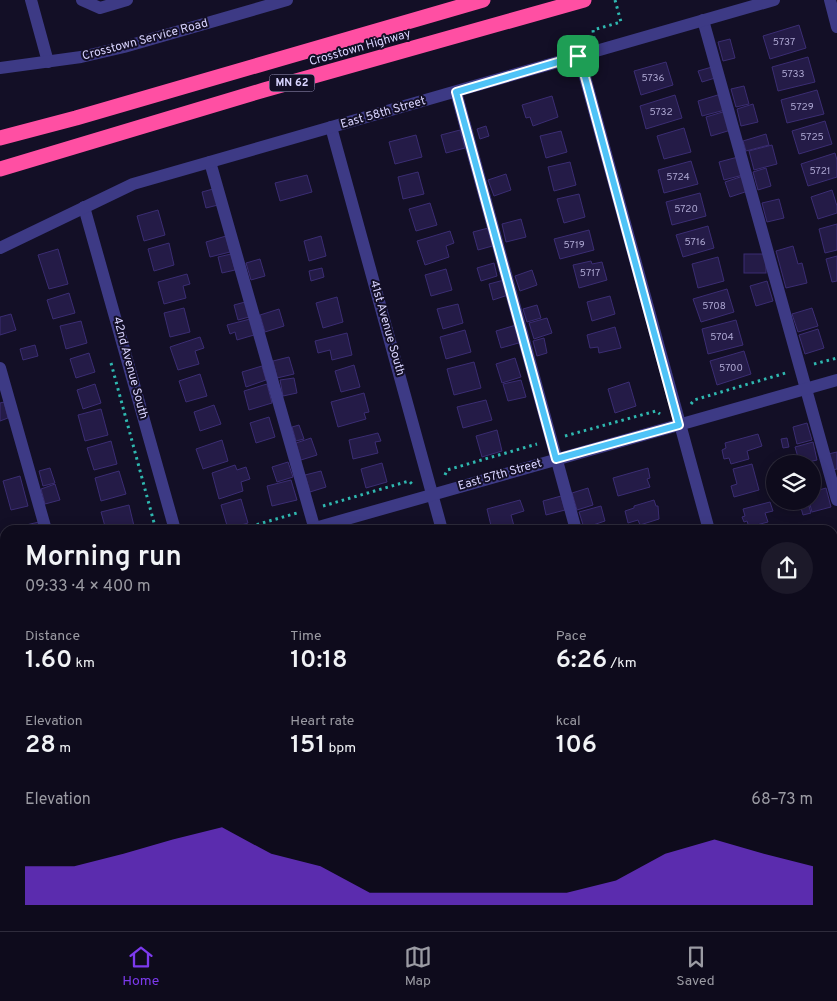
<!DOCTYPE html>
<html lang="en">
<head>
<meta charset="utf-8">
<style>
	body { margin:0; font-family:Overpass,sans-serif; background:#1c1929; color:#f1f3f6; height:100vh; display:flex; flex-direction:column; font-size:19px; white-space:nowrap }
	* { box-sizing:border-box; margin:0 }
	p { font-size:16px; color:#9b9ba3 }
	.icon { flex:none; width:28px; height:28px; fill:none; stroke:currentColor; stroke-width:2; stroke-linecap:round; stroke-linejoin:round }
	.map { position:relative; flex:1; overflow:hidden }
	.drawer { position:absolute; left:0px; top:525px; width:838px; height:406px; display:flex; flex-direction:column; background:#0e0b1c; border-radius:15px 15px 0 0; box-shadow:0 2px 12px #0003,0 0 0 1px #2e2b3b }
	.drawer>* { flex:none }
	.controls { position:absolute; left:766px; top:455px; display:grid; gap:10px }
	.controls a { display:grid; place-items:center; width:55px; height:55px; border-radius:50%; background:#0e0b1c; box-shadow:0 2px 12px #0003,0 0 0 1px #2e2b3b; font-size:25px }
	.pin { position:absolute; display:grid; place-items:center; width:42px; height:42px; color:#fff; margin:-21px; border-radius:10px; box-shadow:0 2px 8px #0006 }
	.round { display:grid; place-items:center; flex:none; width:52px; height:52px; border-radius:26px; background:#1c1929 }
	.head { display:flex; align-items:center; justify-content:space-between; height:85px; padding:0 25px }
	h1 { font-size:28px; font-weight:600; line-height:38px }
	.metrics { display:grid; grid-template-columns:repeat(3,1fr); gap:8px; height:85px; padding:5px 25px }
	.metrics div { display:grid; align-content:center }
	.metrics b { font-size:25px; font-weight:600 }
	.metrics small { font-size:14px; font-weight:400 }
	.metrics p { font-size:14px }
	.chart { height:140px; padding:10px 25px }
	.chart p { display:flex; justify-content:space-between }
	.chart svg { width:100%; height:90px; margin-top:5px; fill:#7c3aed; opacity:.7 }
	.tab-bar { display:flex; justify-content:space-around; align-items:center; height:70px; border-top:1px solid #2e2b3b; background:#0e0b1c; font-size:14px; color:#9b9ba3 }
	.tab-bar a { display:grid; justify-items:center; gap:2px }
	.tab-bar .on { color:#7c3aed }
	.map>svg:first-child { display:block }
</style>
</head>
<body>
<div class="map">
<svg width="837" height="931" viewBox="0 0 837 931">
	<rect width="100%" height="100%" fill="#130f26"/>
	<g fill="#241b47" stroke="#3b2d73">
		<path d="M799,25L806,48L770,59L763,36Z"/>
		<path d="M730,39L735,58L723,61L718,42Z"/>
		<path d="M808,57L815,82L778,91L772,67Z"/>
		<path d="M666,62L673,85L641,95L634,71Z"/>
		<path d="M712,67L715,78L702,82L698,71Z"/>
		<path d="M744,86L749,104L736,107L731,89Z"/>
		<path d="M817,90L824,114L787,123L781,100Z"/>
		<path d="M721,94L725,110L702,116L698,101Z"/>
		<path d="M675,95L682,118L646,129L640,106Z"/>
		<path d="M552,96L558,117L533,126L530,117L526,118L522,105Z"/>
		<path d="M753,104L758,122L741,126L737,109Z"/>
		<path d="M726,111L731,130L711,136L706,117Z"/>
		<path d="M825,121L832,144L799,154L792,131Z"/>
		<path d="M486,126L489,136L480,139L477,129Z"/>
		<path d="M684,128L691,152L664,159L657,136Z"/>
		<path d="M460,130L465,148L446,153L441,135Z"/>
		<path d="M561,131L567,152L546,158L540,136Z"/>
		<path d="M766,134L769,145L746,151L743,141Z"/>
		<path d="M416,135L422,157L395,164L389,142Z"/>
		<path d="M772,145L777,164L754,170L749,151Z"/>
		<path d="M835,153L837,160V177L808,186L801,164Z"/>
		<path d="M738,157L743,175L724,180L719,162Z"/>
		<path d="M691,161L698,184L664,193L658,170Z"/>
		<path d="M570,162L576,185L554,191L548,167Z"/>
		<path d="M766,168L771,186L758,190L753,172Z"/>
		<path d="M418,172L424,194L403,199L398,177Z"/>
		<path d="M506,174L511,190L494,196L488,180Z"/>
		<path d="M307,175L312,192L280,201L275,183Z"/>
		<path d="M743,176L748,191L730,197L725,182Z"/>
		<path d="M213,189L218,205L206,208L202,192Z"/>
		<path d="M832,190L837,206V213L818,219L811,197Z"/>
		<path d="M700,193L706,216L672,225L666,202Z"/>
		<path d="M579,194L585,217L564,223L557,199Z"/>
		<path d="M779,199L784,218L767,222L762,203Z"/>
		<path d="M430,203L437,225L416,231L409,209Z"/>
		<path d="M158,210L165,235L144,241L137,216Z"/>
		<path d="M521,219L526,237L506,242L502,224Z"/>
		<path d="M837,224V250L825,253L819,229Z"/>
		<path d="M708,226L714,248L683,257L676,235Z"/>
		<path d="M492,227L496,245L478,250L473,232Z"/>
		<path d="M589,230L594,250L560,259L554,239Z"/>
		<path d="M450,231L454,243L446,246L449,257L425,265L417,241Z"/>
		<path d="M226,236L230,252L210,257L206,242Z"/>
		<path d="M321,236L326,256L309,261L304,241Z"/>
		<path d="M169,243L174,265L154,271L148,249Z"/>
		<path d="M793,246L798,264L802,263L807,283L786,288L776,251Z"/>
		<path d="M58,249L68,284L49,289L38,255Z"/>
		<path d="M231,254L235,270L222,273L218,257Z"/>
		<rect x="744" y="254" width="22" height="19"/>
		<path d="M837,256V281L832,282L826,259Z"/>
		<path d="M718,257L724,281L698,288L692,264Z"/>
		<path d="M260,259L265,276L251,280L246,263Z"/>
		<path d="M591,261L592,264L602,262L607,280L579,288L573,265Z"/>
		<path d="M494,263L497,276L481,281L477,268Z"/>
		<path d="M322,268L324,277L311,281L309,271Z"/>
		<path d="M446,269L452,290L431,296L425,275Z"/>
		<path d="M532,270L537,285L520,291L515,276Z"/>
		<path d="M187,274L190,284L183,286L186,298L164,304L158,282Z"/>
		<path d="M504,280L508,295L493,300L489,284Z"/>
		<path d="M767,281L773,301L756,306L750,286Z"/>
		<path d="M727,289L734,312L701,322L693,299Z"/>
		<path d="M69,293L75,313L53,319L47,300Z"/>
		<path d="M610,296L615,314L592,321L587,302Z"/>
		<path d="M337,297L343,322L323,328L316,303Z"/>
		<path d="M245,302L249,317L238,320L234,305Z"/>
		<path d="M458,304L463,323L443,329L437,309Z"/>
		<path d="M537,305L541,318L527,322L523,309Z"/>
		<path d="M184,308L190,332L170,337L164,313Z"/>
		<path d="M812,308L818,326L798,332L792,314Z"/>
		<path d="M279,309L284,326L265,332L260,315Z"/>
		<path d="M11,314L16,330L0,335V317Z"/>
		<path d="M547,318L552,333L534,339L529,323Z"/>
		<path d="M250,319L254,335L237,340L235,332L230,334L227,325Z"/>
		<path d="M736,320L743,345L708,354L702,329Z"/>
		<path d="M81,321L87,343L66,349L60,326Z"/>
		<path d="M516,325L522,342L501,348L496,331Z"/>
		<path d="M615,327L621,348L599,353L598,347L590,348L587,335Z"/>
		<path d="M818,329L824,348L805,354L799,335Z"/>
		<path d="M465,330L471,352L446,359L440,337Z"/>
		<path d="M347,333L352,355L332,360L330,350L318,353L315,341Z"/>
		<path d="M200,337L204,348L195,351L199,364L178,370L170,347Z"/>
		<path d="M544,338L547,353L537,356L533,341Z"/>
		<path d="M35,345L38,356L23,360L20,349Z"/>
		<path d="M744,351L751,374L717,385L710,361Z"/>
		<path d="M89,353L95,372L76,378L70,359Z"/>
		<path d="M289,357L294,374L277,378L273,361Z"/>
		<path d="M515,358L521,377L502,383L496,364Z"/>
		<path d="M474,362L481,388L454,395L447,369Z"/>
		<path d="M354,365L360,387L341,392L335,371Z"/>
		<path d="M262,366L266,380L246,387L242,372Z"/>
		<path d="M200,374L207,396L186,402L179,381Z"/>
		<path d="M294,378L297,393L283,396L280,380Z"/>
		<path d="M521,380L526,397L508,401L503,384Z"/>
		<path d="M629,382L636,406L615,413L608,389Z"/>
		<path d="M95,384L101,403L83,409L77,390Z"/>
		<path d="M267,384L272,403L249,410L244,391Z"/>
		<path d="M364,393L369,412L364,413L366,419L338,427L331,402Z"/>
		<path d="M486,400L492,420L463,428L457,407Z"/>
		<path d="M4,402L8,418L0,421V403Z"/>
		<path d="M214,405L221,424L200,431L194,412Z"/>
		<path d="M101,409L108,435L85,441L78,415Z"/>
		<path d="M269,417L275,437L256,443L250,423Z"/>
		<path d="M807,423L812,440L797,444L793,427Z"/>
		<path d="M299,425L304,439L296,441L292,427Z"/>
		<path d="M497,430L502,451L482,457L476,436Z"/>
		<path d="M378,433L381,441L375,442L378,453L353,459L349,440Z"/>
		<path d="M758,434L762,446L747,451L749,459L731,464L729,458L724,459L722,450L726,448L725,443Z"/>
		<path d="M311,438L317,455L301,460L296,443Z"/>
		<path d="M787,438L789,447L783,448L781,439Z"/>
		<path d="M222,440L228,461L203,469L196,449Z"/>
		<path d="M111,441L117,464L94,470L87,448Z"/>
		<path d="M813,442L817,460L800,464L795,447Z"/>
		<path d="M837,452V469L832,470L828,454Z"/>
		<path d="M288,462L293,477L277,482L272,467Z"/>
		<path d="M382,463L387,482L366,488L361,469Z"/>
		<path d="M752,464L759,490L734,497L731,486L737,484L733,469Z"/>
		<path d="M235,465L237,470L246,467L250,479L241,482L243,491L219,499L212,473Z"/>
		<path d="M50,468L55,483L43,486L39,471Z"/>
		<path d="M648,468L650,478L647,479L650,487L618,496L613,478Z"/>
		<path d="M119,471L126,494L101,501L95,478Z"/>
		<path d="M321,471L326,487L310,492L305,475Z"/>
		<path d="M20,476L28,506L11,510L3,481Z"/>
		<path d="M291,480L297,500L272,506L267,486Z"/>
		<path d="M55,484L60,500L45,504L41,489Z"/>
		<path d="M588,488L593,505L577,510L572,493Z"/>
		<path d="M826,488L831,507L812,512L809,501H812V492Z"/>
		<path d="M561,496L565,510L546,515L543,501Z"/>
		<path d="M241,499L248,523L228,529L221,505Z"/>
		<path d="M520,500L524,511L511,515L514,526L499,530H492L487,509Z"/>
		<path d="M654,500L656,506H658L659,519L640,525L638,520L628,523L625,511L634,508V506Z"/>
		<path d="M770,502L773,511L765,513L768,522L749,527L747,521L744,522L742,517L745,516L743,509Z"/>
		<path d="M129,505L134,526L118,530H106L101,512Z"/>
		<path d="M601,506L605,521L584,528L579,512Z"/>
		<path d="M809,506L811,513L803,515L801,508Z"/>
		<path d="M39,522L41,530H27L26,525Z"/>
		<path d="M825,526L827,530H810Z"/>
		<path d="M835,560L837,573L832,574V561Z"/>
		<path d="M2,568L5,577V594L0,595V569Z"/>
		<path d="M837,612V624L832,625V613Z"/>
		<path d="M837,758V781L832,782V760Z"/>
		<path d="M837,790V815L834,816L832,791Z"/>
		<path d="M72,926H109V928L103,931H73Z"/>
		<path d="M127,926H152L137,931H128Z"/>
		<path d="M164,926H174L176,931H165Z"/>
		<path d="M195,926H209L210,931H185V929Z"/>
		<path d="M394,926H413L415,931H386L394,928Z"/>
		<path d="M484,926H505L508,931H485Z"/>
		<path d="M601,926H628L630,931H602Z"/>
	</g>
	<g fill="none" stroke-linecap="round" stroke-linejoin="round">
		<g stroke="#2fb8b0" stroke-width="3" stroke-dasharray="2.5 4" stroke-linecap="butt">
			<path d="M594,39L593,30L621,22L615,0"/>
			<path d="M111,363L156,530"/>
			<path d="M814,364L837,358"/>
			<path d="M691,404L694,400L789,372"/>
			<path d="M565,436L656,411L660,414"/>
			<path d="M445,475L447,470L537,444"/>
			<path d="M323,506L409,481L413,485"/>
			<path d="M238,530L297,513"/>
			<path d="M0,598L5,597"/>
		</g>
		<g stroke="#3d3a85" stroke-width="12">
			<path d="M31,0L48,62"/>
			<path d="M82,0L100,8L127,0"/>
			<path d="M830,0L837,27"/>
			<path d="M703,20L837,500"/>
			<path d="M578,56L585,77L709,530"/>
			<path d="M0,68L81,57L124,47L287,0"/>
			<path d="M456,92L576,530"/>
			<path d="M331,127L442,530"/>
			<path d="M210,162L315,530"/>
			<path d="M84,207L175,530"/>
			<path d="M0,248L133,184L774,0"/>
			<path d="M0,368L46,530"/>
			<path d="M308,530L837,380"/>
			<path d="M0,620L5,619"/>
			<path d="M0,853L5,871"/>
			<path d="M832,914L837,913"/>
			<path d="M20,926L22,931"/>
			<path d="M154,926L155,931"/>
			<path d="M286,926L288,931"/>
			<path d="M421,926L422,931"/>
			<path d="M553,926L554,931"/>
			<path d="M686,926L687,931"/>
			<path d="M821,926L822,931"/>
			<path d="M773,931L789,926"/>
		</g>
		<g stroke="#ff4fa3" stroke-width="15">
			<path d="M0,138L76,118L483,0"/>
			<path d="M0,169L264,90L584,0"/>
		</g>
	</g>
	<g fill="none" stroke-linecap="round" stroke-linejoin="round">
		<defs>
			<path id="route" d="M578,56L585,77L679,425L556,459L456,92Z"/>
		</defs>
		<use href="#route" stroke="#fff" stroke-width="10"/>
		<use href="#route" stroke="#4fc3f7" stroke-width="6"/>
	</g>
	<g text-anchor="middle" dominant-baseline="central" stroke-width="4" stroke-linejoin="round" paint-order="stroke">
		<g font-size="10" fill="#aca6d1">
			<text x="784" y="42">5737</text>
			<text x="793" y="74">5733</text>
			<text x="653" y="78">5736</text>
			<text x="802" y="107">5729</text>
			<text x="661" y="112">5732</text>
			<text x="812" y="137">5725</text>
			<text x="820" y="171">5721</text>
			<text x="678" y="177">5724</text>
			<text x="686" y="209">5720</text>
			<text x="695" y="242">5716</text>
			<text x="574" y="245">5719</text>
			<text x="590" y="273">5717</text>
			<text x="714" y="306">5708</text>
			<text x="722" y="337">5704</text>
			<text x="731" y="368">5700</text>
		</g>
		<rect fill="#130f26" stroke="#9e99be" stroke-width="1" x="269.5" y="74.5" width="45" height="17" rx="4"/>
		<g font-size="11" font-weight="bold" fill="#d9d4ff">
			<text x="292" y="83">MN 62</text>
		</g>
		<g font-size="12" fill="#d9d4ff" stroke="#130f26">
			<text transform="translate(145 40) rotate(-15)">Crosstown Service Road</text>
			<text transform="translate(360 48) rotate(-16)">Crosstown Highway</text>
			<text transform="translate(383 113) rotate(-16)">East 58th Street</text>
			<text transform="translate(387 328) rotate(74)">41st Avenue South</text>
			<text transform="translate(130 368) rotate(75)">42nd Avenue South</text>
			<text transform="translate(500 475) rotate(-16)">East 57th Street</text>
		</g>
	</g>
</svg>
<div class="controls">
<a><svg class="icon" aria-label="layers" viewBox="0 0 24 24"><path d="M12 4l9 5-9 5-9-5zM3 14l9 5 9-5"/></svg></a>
</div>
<div class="pin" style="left:578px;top:56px;background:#1e9e55"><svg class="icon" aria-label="arrive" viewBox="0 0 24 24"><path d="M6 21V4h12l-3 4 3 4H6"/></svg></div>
<section class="drawer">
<div class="head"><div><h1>Morning run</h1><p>09:33 · 4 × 400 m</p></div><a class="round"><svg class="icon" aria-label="share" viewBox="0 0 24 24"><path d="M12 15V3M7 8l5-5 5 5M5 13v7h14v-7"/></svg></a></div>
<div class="metrics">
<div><p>Distance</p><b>1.60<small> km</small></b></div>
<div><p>Time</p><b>10:18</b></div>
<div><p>Pace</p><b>6:26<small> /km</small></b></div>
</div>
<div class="metrics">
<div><p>Elevation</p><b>28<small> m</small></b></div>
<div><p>Heart rate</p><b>151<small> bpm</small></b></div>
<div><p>kcal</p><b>106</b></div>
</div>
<div class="chart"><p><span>Elevation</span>68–73 m</p>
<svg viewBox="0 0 160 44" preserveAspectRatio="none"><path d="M0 44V25L10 25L20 19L30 12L40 6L50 19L60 25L70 38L80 38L90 38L100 38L110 38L120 32L130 19L140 12L150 19L160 25V44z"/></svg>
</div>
</section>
</div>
<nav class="tab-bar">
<a class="on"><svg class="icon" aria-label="home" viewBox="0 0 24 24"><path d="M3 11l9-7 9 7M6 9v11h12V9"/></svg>Home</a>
<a><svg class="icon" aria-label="map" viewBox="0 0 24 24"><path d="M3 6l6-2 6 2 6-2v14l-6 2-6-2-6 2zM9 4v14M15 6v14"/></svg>Map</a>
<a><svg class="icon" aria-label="saved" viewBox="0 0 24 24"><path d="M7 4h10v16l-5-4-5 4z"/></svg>Saved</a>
</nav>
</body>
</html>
